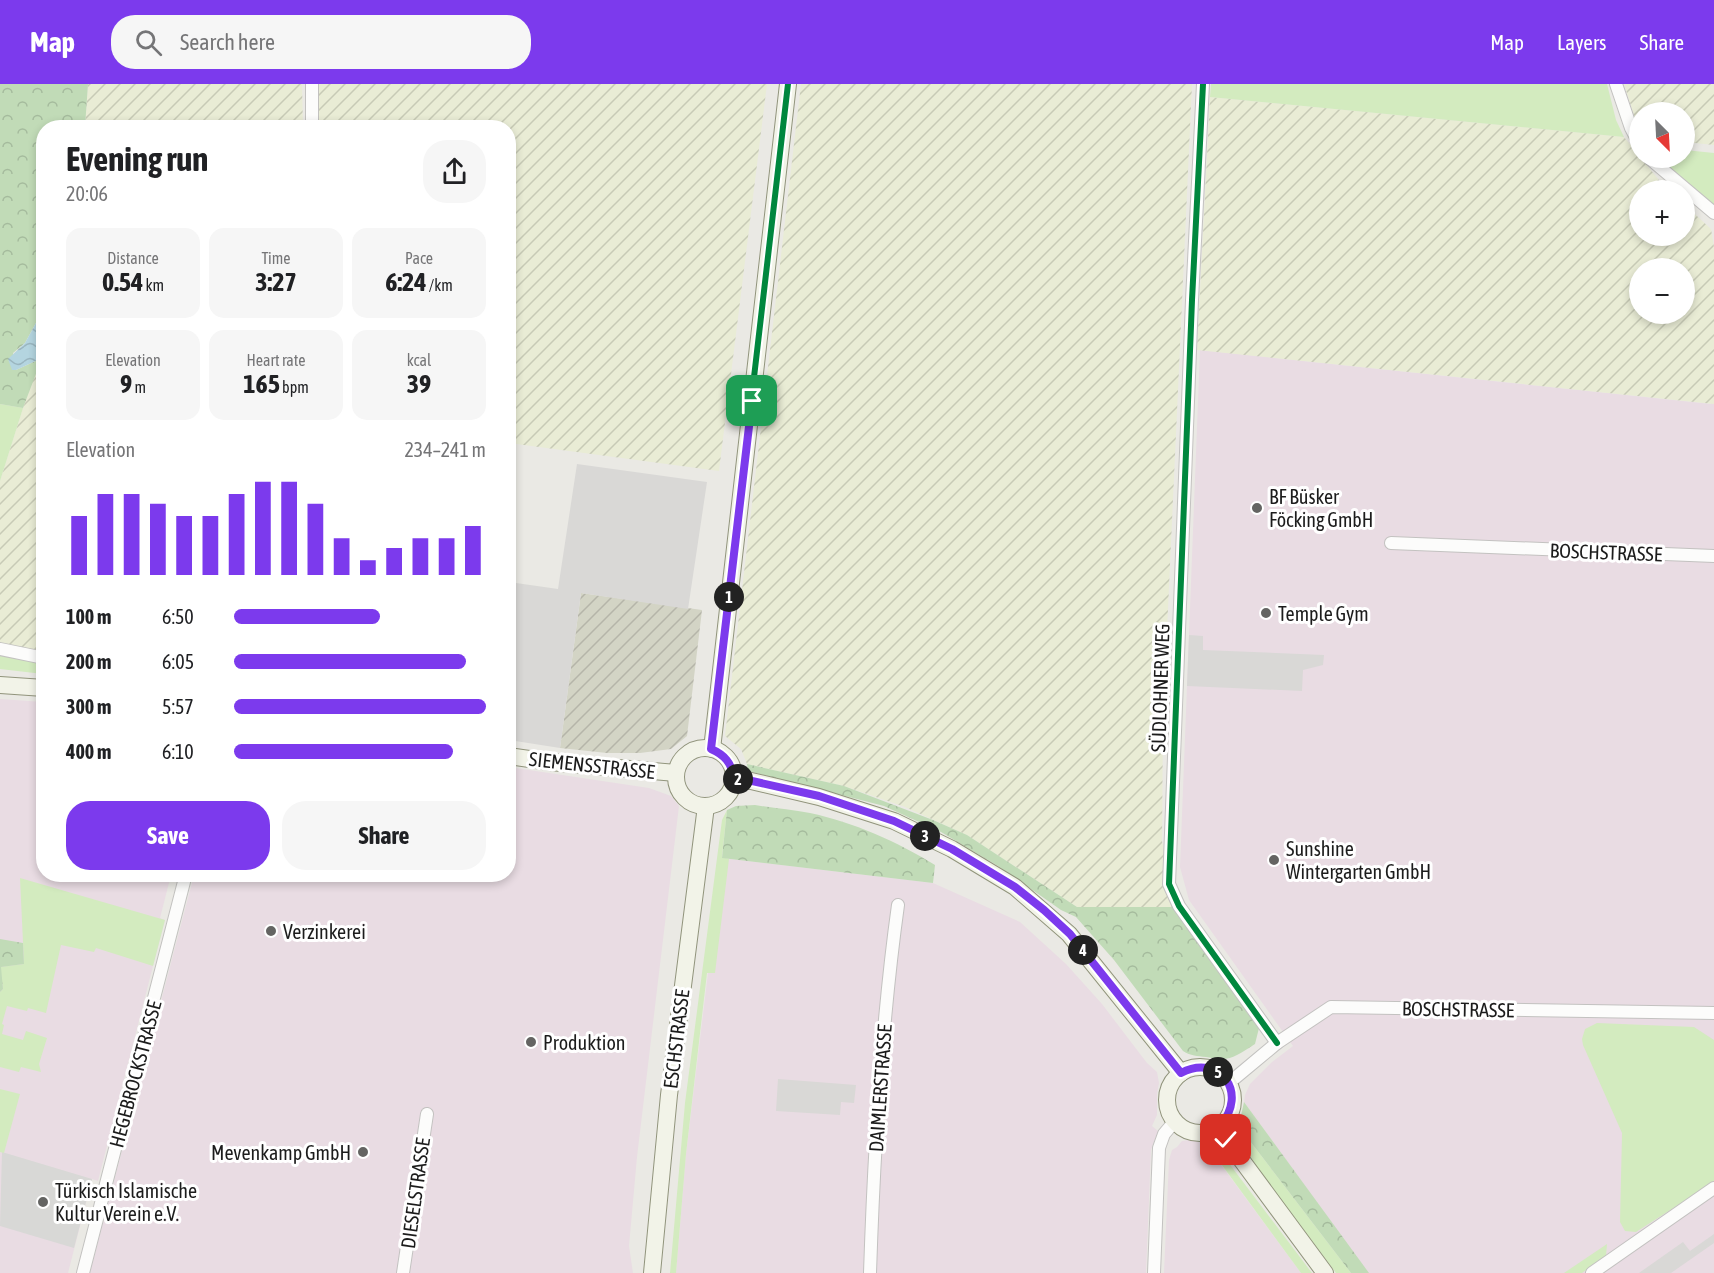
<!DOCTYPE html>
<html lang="en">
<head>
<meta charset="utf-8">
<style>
	body { margin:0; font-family:"Asap Condensed",sans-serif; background:#f6f6f6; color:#202124; height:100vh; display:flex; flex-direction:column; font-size:22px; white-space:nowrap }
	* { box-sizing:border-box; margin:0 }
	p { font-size:20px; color:#757577 }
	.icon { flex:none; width:33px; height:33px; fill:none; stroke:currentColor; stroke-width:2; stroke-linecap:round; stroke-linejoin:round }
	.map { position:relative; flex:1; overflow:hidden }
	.details { position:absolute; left:36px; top:36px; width:480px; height:762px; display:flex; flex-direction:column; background:#fff; border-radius:24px; box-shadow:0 3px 9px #0003 }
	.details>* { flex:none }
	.needle { width:39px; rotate:156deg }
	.tools { position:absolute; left:1629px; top:18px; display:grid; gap:12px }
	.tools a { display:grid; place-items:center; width:66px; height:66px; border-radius:50%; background:#fff; box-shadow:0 3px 9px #0003; font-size:30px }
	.pin { position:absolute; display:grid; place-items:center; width:51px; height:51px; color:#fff; margin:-26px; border-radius:12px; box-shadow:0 3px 9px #0006 }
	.km { position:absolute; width:30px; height:30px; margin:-15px; border-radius:50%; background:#222; color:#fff; font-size:16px; line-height:30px; text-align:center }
	.round { display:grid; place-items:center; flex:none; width:63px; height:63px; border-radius:24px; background:#f6f6f6 }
	.summary { display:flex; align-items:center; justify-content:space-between; height:102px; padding:0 30px }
	h1 { font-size:33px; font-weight:700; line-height:45px }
	.stats { display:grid; grid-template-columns:repeat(3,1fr); gap:9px; height:102px; padding:6px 30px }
	.stats div { display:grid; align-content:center; border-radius:15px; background:#f6f6f6; text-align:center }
	.stats b { font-size:26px; font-weight:700 }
	.stats small { font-size:16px; font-weight:400 }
	.stats p { font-size:16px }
	.chart { height:168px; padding:12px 30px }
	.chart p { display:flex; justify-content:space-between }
	.chart svg { width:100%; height:108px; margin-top:6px; stroke:#7c3aed; stroke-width:6 }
	.button { display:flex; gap:12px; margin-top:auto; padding:12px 30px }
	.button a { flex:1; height:69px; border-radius:24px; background:#7c3aed; color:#fff; font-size:24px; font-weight:700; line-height:69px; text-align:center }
	.button a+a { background:#f6f6f6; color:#202124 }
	ul { padding:0 30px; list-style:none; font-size:20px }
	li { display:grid; grid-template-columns:96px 72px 1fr; align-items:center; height:45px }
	li i { height:15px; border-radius:8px; background:#7c3aed }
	header { display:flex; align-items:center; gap:36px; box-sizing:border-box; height:84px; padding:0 30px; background:#7c3aed; color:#fff }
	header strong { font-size:28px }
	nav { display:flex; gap:33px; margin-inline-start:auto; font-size:21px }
	.search { width:420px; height:54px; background:#f6f6f6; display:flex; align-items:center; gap:15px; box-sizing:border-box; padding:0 21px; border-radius:24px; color:#757577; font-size:22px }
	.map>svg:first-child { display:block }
</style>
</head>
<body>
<header>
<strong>Map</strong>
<div class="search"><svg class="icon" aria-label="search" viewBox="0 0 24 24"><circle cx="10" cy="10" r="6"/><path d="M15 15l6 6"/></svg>Search here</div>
<nav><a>Map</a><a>Layers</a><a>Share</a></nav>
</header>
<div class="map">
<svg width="1714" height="1189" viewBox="0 0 1714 1189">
	<defs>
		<pattern id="construction-furrows" width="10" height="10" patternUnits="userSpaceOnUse" patternTransform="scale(1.5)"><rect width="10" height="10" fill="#d3d4c5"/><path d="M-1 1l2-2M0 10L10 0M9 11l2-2" fill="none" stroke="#b5b5a9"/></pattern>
		<pattern id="farmland-furrows" width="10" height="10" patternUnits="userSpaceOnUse" patternTransform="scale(1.5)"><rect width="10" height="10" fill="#e9ecd5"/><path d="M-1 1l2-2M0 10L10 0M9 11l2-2" fill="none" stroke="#c7cab6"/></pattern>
		<pattern id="forest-crowns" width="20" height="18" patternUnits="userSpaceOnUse" patternTransform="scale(1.5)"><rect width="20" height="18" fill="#c1dbb7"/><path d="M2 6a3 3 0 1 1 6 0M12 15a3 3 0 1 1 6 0" fill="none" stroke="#a5bb9d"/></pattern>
		<pattern id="water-waves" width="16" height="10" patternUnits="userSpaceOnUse" patternTransform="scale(1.5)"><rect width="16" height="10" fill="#b4d5e0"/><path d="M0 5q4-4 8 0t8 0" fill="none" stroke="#9ab6c0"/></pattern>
	</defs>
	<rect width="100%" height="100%" fill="#eae9e4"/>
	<g fill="#e9dce3">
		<path d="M1200,266L1711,320L1714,301V1189H1368L1244,1018L1245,1011L1250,1000L1272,978L1293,962L1189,816L1180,783Z"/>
		<path d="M0,615L43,618L44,790L171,791L160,834L165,836L153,882L98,1097L92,1095L68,1189H0Z"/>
		<path d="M509,683L649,704L671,712L679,722L637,1073L629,1162L633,1189H90L194,791L508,790Z"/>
		<path d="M722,774L933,799L1020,838L1066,880L1102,920L1147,979L1157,988L1159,999L1157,1010V1031L1152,1042L1158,1047L1151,1066L1146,1189H676L686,1070Z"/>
		<path d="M1189,1056L1199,1057L1208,1063L1301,1189H1164L1169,1076L1172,1066L1177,1063L1182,1057Z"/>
	</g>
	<path fill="#d8d8d6" d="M2,1068L92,1095L74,1164L0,1142Z"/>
	<path fill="url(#construction-furrows)" d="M581,509L702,526L687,652L671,665L640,669H607L560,664Z"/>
	<g fill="url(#farmland-furrows)" fill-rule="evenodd">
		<path d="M88,0H302L303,43H85Z"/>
		<path d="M309,0H767L719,387L509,359L508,44L311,43Z"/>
		<path d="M801,0H1192L1163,634L1162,757L1167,784L1177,819L1172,823H1077L967,751L905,723L844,702L747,680L741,665L725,652Z"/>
		<path d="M1624,0H1714V61L1685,58L1684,28H1640L1639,47Z"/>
		<path d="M1210,13L1624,53L1667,106H1640V152H1684L1685,121L1711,145L1714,163V320L1197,266ZM1640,184H1684V230H1640Z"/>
		<path d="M43,269V570L0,561V397L23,324Z"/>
	</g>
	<g fill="#d3ebbf">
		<path d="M1211,0H1607L1616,36L1624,53L1210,13Z"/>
		<path d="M1685,66L1714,69V126L1653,74H1684Z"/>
		<path d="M0,320L23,324L0,397Z"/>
		<path d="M0,569L16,575L43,578V590L0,585Z"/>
		<path d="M727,726L722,773L729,775L715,889H707L686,1070L676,1189H670L685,1019L722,736Z"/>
		<path d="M20,794L165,836L153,882L96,864L94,868L61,861L46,929L28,924L27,927L7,922L2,940L4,941L2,950L23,956L26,947L47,954L39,980L41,988L21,983L19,988L0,983V908L3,905L0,883L24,880Z"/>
		<path d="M1597,939L1694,943L1714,956V1098L1636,1148L1625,1147L1620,1138L1622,1049L1583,961L1582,955L1585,945Z"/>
		<path d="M0,1005L20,1010L4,1069L0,1068Z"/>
		<path d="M1243,1048L1351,1189H1336L1256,1082L1237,1050Z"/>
		<path d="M1208,1062L1220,1068L1228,1078L1312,1189H1301Z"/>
		<path d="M1607,1160L1606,1172L1582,1189H1564Z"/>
	</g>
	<g fill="url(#forest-crowns)">
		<path d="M0,0H88L85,43L44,44L43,226L25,259L13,269L16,286L42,274L23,324L0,320Z"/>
		<path d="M747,680L844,702L933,736L967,751L1077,823H1177L1244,917L1259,944L1255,960C1234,973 1231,978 1206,973C1197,972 1191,972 1183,967L1114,876L1076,833L1061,826L998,782L941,748L884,722L748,687Z"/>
		<path d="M755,721C773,724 792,726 810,729C853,738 898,758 935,781L933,799L722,774L727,726L736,722Z"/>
		<path d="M0,855L23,859L24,880L1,883L3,905L0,908Z"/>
		<path d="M1244,1018L1369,1189H1351L1243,1048L1240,1036Z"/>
	</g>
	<g fill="#d9d8d6">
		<path d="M577,380L707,398L688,525L581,509L560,664L509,656V498L558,505Z"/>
		<path d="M1189,551L1203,552V566L1324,571L1323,581L1303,586L1302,607L1187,602Z"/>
		<path d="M778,995L856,1001L854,1019L841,1018L840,1031L776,1027Z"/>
		<path d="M1714,1150V1159L1671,1189H1639L1683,1158L1690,1167Z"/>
	</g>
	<path fill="url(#water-waves)" d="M43,226L44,269L42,274L16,286H12L8,275L25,259Z"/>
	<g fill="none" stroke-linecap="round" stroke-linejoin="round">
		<defs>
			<g id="street">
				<path d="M312,0V44"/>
				<path d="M1203,0L1192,216L1169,800L1179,822L1277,959"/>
				<path d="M1616,0L1631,44L1640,61"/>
				<path d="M1649,74L1714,129"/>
				<path d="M1391,459L1714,472"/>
				<path d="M0,565L44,574"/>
				<path d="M1227,997L1235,994L1277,959L1331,923L1714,929"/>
				<path d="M83,1189L186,790"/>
				<path d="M403,1189L427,1030"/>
				<path d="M870,1189C874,1066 881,943 898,821"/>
				<path d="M1154,1189L1159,1064L1164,1050L1175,1037"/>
				<path d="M1592,1189L1714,1104"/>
			</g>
			<g id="secondary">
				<path d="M0,601L44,604"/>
				<circle cx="705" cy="693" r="29"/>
				<path d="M712,665L788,0"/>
				<path d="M508,672L550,678L676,689"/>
				<path d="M734,693L819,713L894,737L952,765L1015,803L1069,850L1181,989"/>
				<circle cx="1200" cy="1016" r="33"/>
				<path d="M1220,1042L1226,1055L1325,1189"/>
				<path d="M652,1189L669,1011L706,722"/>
			</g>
		</defs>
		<use href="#street" stroke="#c3c2c0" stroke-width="14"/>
		<use href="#secondary" stroke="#91947c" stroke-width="18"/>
		<use href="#street" stroke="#fcfcfb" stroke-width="12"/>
		<use href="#secondary" stroke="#f2f3e8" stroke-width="16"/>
		<defs>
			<g id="cycleway">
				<path d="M1203,0L1192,216L1169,800L1179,822L1277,959"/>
				<path d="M721,578L788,0"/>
				<path d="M734,693L819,713L894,737L952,765L1015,803L1069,850L1181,989"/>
			</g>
		</defs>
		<use href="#cycleway" stroke="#fff" stroke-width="10"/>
		<use href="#cycleway" stroke="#00873e" stroke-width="6"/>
	</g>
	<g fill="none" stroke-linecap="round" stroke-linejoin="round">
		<defs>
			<path id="route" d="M752,317L711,665C725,671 731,679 734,693L819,712L894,737L952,765L1015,803L1044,826L1070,850L1181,989C1220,969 1249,1009 1220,1042L1226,1056"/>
		</defs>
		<use href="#route" stroke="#fff" stroke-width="12"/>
		<use href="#route" stroke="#7c3aed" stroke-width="8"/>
	</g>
	<g fill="#646462" stroke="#fff" stroke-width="2">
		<circle cx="1257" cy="424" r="6"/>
		<circle cx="1266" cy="529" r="6"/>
		<circle cx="1274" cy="776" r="6"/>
		<circle cx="271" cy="847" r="6"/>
		<circle cx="531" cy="958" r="6"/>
		<circle cx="363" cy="1068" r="6"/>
		<circle cx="43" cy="1118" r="6"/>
	</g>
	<g text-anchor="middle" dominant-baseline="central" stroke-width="6" stroke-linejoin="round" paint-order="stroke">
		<g font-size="20" fill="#1c1c1c" stroke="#fff" text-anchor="start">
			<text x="1269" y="412">BF Büsker<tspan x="1269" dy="23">Föcking GmbH</tspan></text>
			<text x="1278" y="529">Temple Gym</text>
			<text x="1286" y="764">Sunshine<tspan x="1286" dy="23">Wintergarten GmbH</tspan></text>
			<text x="283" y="847">Verzinkerei</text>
			<text x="543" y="958">Produktion</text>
			<text x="351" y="1068" text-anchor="end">Mevenkamp GmbH</text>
			<text x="55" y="1106">Türkisch Islamische<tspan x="55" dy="23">Kultur Verein e.V.</tspan></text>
		</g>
		<g font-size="20" fill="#1c1c1c" stroke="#fff">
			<text transform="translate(1606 468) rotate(2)">BOSCHSTRASSE</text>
			<text transform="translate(1160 604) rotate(-88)">SÜDLOHNER WEG</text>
			<text transform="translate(592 681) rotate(6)">SIEMENSSTRASSE</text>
			<text transform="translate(1458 925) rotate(1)">BOSCHSTRASSE</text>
			<text transform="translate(676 955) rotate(-83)">ESCHSTRASSE</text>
			<text transform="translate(135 990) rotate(-75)">HEGEBROCKSTRASSE</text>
			<text transform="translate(880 1004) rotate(-86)">DAIMLERSTRASSE</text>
			<text transform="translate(415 1109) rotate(-82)">DIESELSTRASSE</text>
		</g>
	</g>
</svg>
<div class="tools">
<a><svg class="needle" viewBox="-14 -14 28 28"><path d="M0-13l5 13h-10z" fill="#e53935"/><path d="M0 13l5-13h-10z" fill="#757577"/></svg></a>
<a>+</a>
<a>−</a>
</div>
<div class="pin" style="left:752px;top:317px;background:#1e9e55"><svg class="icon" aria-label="arrive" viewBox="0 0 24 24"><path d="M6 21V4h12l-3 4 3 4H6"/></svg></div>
<div class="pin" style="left:1226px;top:1056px;background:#d93025"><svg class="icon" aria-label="check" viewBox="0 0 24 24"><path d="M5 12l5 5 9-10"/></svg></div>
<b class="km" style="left:729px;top:513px">1</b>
<b class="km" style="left:738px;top:695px">2</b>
<b class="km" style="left:925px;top:752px">3</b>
<b class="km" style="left:1083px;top:866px">4</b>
<b class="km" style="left:1218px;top:988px">5</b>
<section class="details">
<div class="summary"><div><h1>Evening run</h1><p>20:06</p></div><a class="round"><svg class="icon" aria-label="share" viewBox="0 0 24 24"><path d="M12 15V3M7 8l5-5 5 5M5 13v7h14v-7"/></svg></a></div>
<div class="stats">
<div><p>Distance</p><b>0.54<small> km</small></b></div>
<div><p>Time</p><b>3:27</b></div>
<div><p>Pace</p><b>6:24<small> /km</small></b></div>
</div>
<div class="stats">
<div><p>Elevation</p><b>9<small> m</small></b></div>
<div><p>Heart rate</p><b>165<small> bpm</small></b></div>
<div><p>kcal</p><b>39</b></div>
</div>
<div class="chart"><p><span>Elevation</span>234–241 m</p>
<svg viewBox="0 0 160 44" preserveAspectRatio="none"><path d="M5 44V20M15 44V11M25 44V11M35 44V15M45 44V20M55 44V20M65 44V11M75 44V6M85 44V6M95 44V15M105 44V29M115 44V38M125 44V33M135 44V29M145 44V29M155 44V24"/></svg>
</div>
<ul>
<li><b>100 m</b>6:50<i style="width:58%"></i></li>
<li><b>200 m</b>6:05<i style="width:92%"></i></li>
<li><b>300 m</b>5:57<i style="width:100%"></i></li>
<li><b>400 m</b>6:10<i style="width:87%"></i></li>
</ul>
<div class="button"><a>Save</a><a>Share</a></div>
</section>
</div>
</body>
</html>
